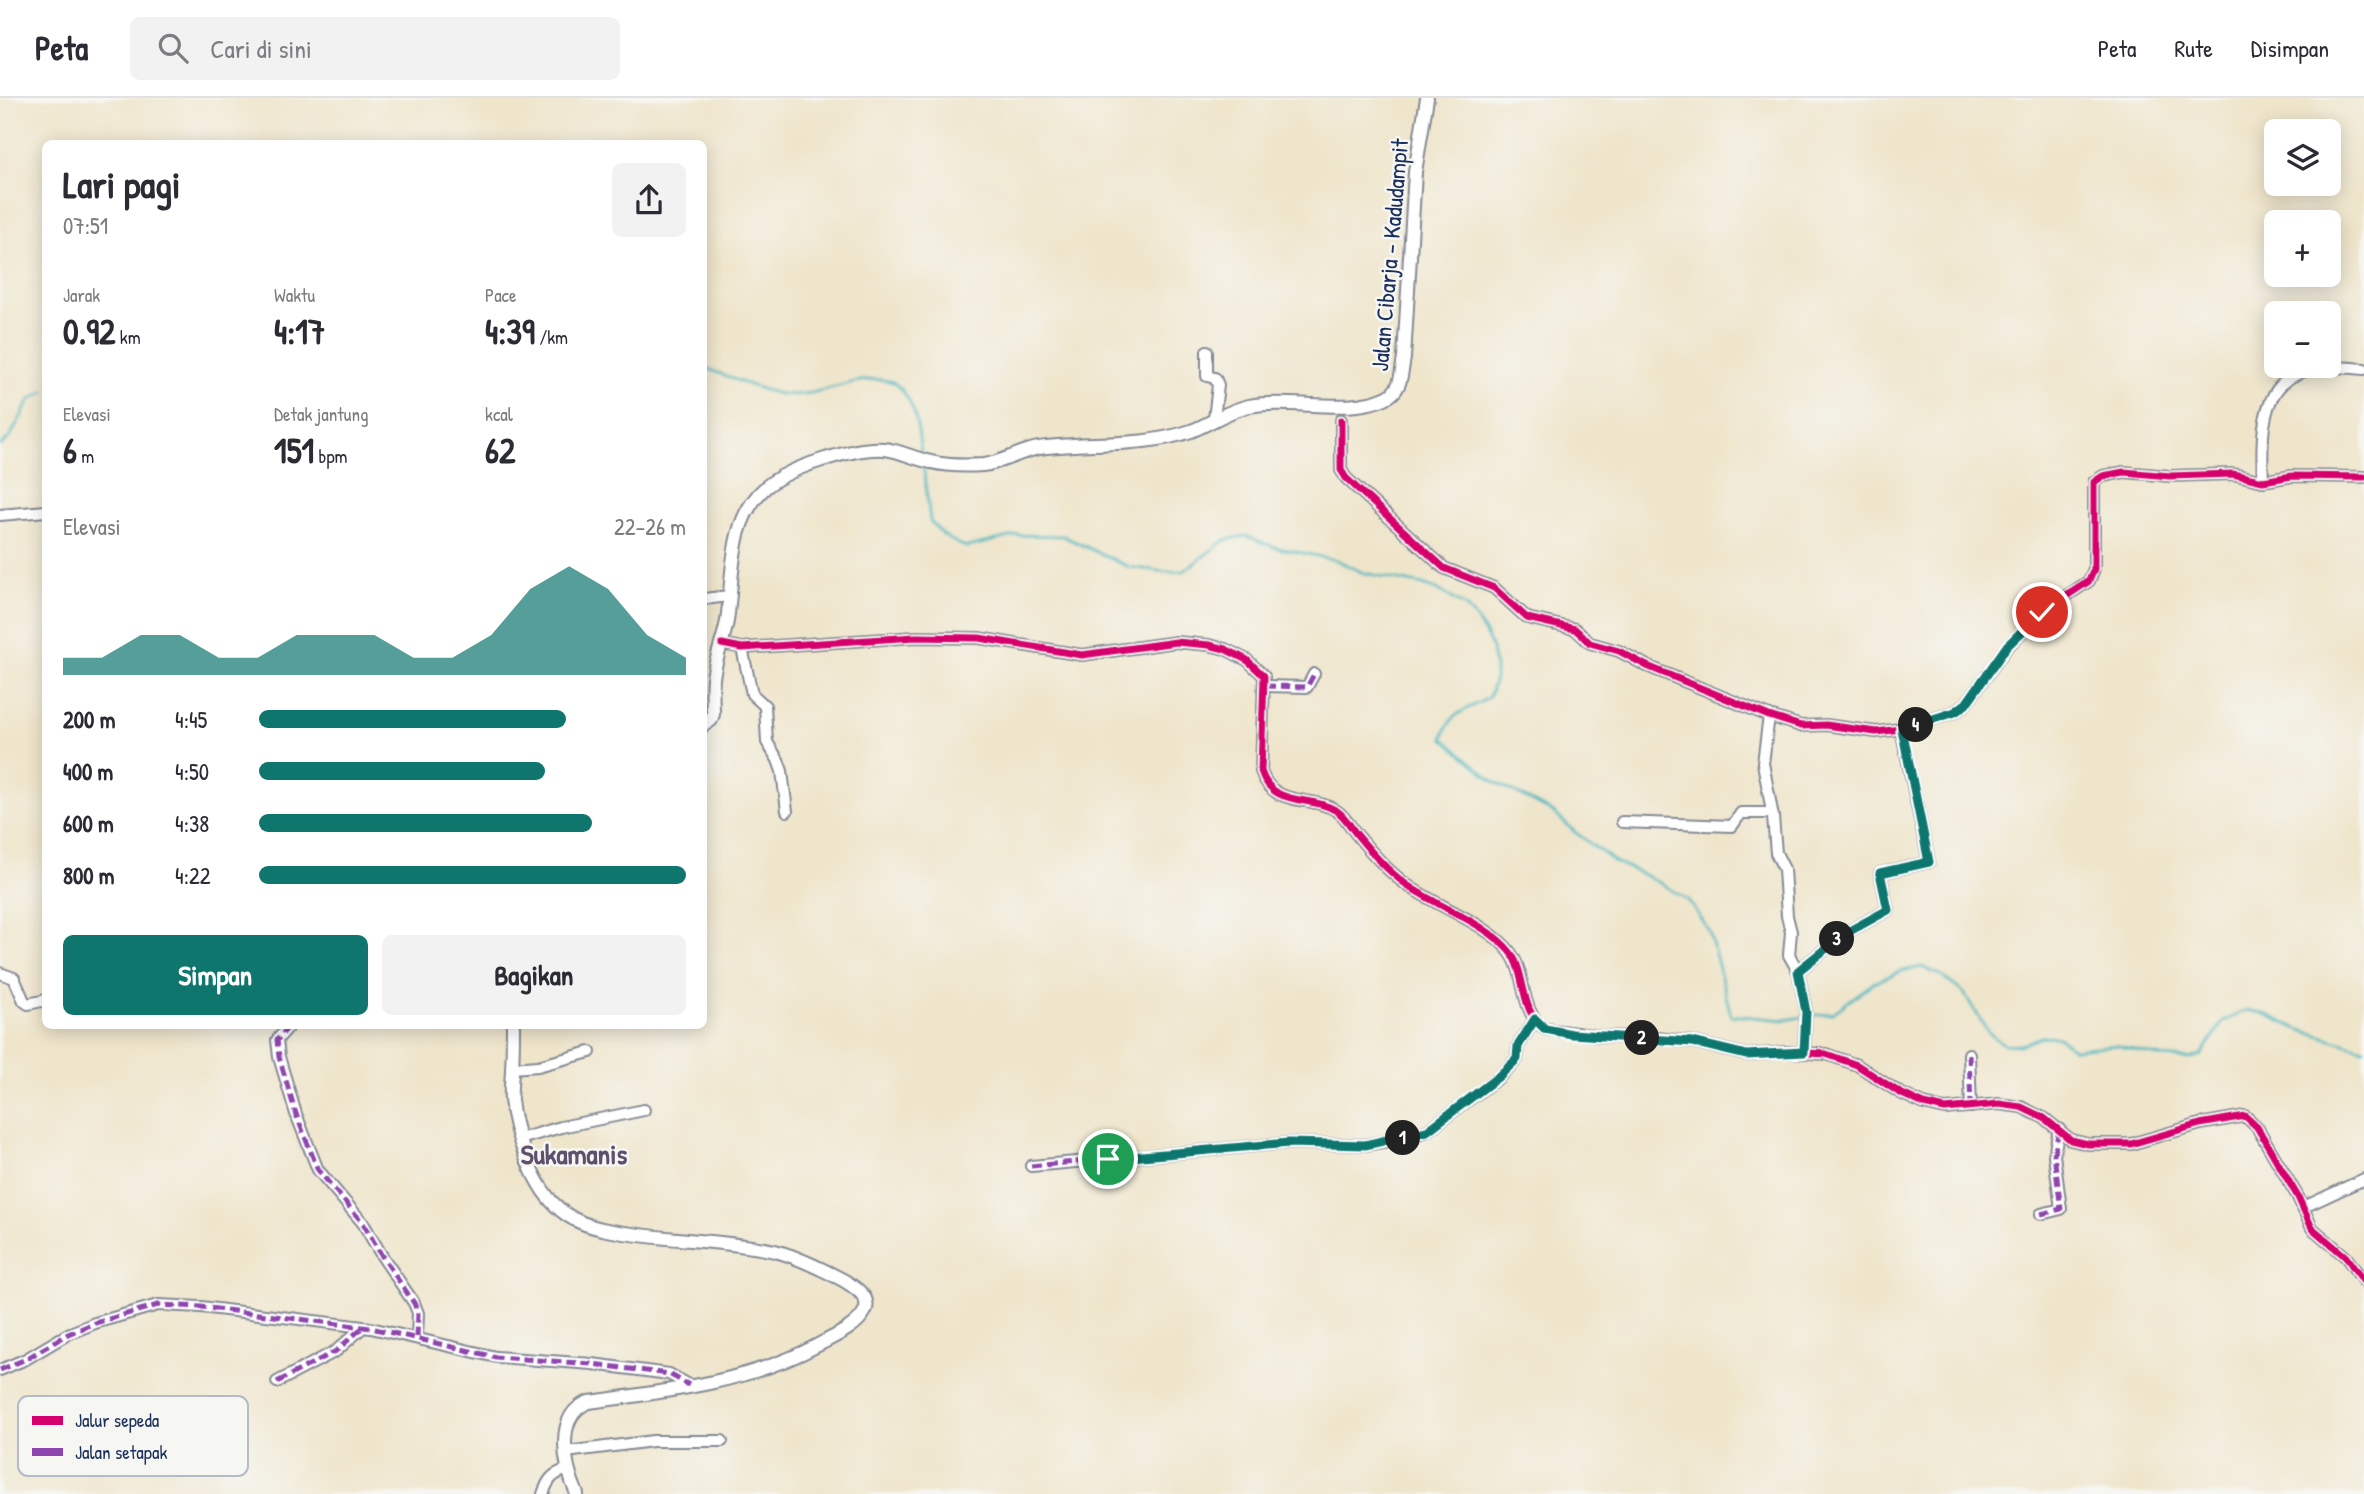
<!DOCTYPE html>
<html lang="id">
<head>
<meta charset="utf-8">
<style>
	body { margin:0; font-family:"Patrick Hand",sans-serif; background:#f2f2f3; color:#2b2b33; height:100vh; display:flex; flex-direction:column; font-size:26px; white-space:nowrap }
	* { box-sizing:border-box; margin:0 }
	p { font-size:23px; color:#7c7c81 }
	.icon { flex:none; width:38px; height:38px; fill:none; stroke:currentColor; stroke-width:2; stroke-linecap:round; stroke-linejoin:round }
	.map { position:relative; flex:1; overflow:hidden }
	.details { position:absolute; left:42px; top:42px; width:665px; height:889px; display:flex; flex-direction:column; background:#fff; border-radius:10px; box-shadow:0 4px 18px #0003 }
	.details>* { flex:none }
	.tools { position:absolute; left:2264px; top:21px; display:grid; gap:14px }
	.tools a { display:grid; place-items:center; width:77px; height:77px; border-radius:10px; background:#fff; box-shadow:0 4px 18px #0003; font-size:35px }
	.pin { position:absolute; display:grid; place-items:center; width:60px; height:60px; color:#fff; margin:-30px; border:4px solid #fff; border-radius:50%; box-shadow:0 2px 7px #0007 }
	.km { position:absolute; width:35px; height:35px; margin:-18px; border-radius:50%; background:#222; color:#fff; font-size:19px; line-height:35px; text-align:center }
	.round { display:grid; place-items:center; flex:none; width:74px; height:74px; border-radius:10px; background:#f2f2f3 }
	.overview { display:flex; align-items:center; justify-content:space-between; height:119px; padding:0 21px }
	h1 { font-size:38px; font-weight:700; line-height:52px }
	.figures { display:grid; grid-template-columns:repeat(3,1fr); gap:10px; height:119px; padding:7px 21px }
	.figures div { display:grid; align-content:center }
	.figures b { font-size:35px; font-weight:700 }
	.figures small { font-size:19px; font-weight:400 }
	.figures p { font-size:19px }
	.chart { height:196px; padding:14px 21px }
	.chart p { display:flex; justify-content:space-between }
	.chart svg { width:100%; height:126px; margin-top:7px; fill:#0f766e; opacity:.7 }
	.action { display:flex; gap:14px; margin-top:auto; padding:14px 21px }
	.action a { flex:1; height:80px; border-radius:10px; background:#0f766e; color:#fff; font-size:28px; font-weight:700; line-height:80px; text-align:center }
	.action a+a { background:#f2f2f3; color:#2b2b33 }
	ul { padding:0 21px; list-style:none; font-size:23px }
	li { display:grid; grid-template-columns:112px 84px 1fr; align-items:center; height:52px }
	li i { height:18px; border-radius:9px; background:#0f766e }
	header { display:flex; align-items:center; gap:42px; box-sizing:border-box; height:98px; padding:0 35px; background:#fff; border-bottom:2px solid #e1e1e2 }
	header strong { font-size:33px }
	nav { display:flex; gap:38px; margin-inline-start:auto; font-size:24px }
	.search { width:490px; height:63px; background:#f2f2f3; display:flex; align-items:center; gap:18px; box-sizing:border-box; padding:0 24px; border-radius:10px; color:#7c7c81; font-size:26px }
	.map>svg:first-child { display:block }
</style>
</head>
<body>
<header>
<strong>Peta</strong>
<div class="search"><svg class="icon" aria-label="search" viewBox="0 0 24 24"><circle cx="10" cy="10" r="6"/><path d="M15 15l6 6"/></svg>Cari di sini</div>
<nav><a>Peta</a><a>Rute</a><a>Disimpan</a></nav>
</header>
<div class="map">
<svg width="2364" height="1396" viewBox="0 0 2364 1396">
	<rect width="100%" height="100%" fill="#f6f6f2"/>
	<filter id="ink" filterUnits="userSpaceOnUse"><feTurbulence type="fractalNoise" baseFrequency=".0143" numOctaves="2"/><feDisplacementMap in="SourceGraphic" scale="14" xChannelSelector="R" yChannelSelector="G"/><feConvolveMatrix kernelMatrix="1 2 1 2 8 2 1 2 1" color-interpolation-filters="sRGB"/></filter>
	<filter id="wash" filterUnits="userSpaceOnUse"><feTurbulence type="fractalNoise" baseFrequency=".00686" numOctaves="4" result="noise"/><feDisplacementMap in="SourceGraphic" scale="28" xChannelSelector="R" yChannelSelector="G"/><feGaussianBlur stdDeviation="1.57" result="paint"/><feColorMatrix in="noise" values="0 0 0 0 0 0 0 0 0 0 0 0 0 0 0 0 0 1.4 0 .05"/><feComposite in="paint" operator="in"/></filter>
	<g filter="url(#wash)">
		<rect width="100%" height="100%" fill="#efe5cb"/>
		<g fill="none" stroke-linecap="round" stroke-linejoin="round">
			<g stroke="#47b6c0" stroke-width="2.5">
				<path d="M704,269C726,278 757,292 781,296C818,302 859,273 893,284C916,300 918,331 921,356"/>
				<path d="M0,348L10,339L30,302L46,293"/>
				<path d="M923,366L930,423L943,437L958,446L967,449L1018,437L1063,438L1129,469L1166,474L1184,473L1225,442L1246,438L1274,449L1336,462L1364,475L1423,487L1442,494L1466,509L1478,524L1488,541L1492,551L1495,571V581L1489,599C1468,613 1451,611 1443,640L1493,683L1554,715L1576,735L1615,764L1653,781L1688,802L1709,833L1731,917L1785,922L1802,919"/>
				<path d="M1809,918L1833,915L1873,885L1901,873L1922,869L1940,877L1964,895L1988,934L2003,946L2021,947L2041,939L2050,938L2059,940L2074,951L2116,947L2161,959L2189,961L2201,957L2223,924L2247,912L2263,915L2298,931L2364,951"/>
			</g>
		</g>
	</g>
	<g filter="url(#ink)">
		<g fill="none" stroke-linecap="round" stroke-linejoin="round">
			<defs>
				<g id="minor">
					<path d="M1207,253V278L1215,280L1218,287L1214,321"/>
					<path d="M1341,322V372L1346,380L1444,470L1494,490L1527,520L1575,531L1590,545L1619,553L1647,568L1769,618L1801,628L1826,627L1876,634L1901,631L1955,614L1966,606L2007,549L2042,514L2089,483L2094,471V384L2103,378L2124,374L2170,378L2233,376L2263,383L2292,378L2364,379"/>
					<path d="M2263,383C2259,301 2270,260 2364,271"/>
					<path d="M0,417L46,413"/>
					<path d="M704,501L729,498"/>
					<path d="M722,546L742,550L916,539L979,540L1082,557L1176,544L1209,547L1225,551L1247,562L1264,578L1261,673C1273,711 1311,696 1337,713C1346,719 1351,730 1358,738C1371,754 1386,771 1403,784C1434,808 1488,825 1510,854C1527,876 1519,914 1545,931L1600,938L1657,940L1693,944L1747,957L1788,954L1826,956L1857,967L1900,995L1924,1006L1945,1011L1999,1006L2021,1009L2044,1020L2071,1042L2088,1046H2131L2200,1026L2245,1018L2257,1029L2298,1099L2312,1130L2346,1159L2364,1184"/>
					<path d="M742,550L752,596L765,608L767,644L778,662L782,673L787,713"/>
					<path d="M1265,588L1307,589L1314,576"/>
					<path d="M1769,618L1763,665L1773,719L1776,755L1784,771L1787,818L1791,834L1789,857L1798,873L1806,913L1804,954"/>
					<path d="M1622,724L1732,728L1741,715H1772"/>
					<path d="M1798,873L1844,836L1888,812L1880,775L1929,764L1901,631"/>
					<path d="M0,875L14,880L24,903L28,906L46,902"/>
					<path d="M289,928L277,942L279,959L296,1016L318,1072L363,1125L382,1158L414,1205L418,1215L417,1239"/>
					<path d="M1969,956L1971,1009"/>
					<path d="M512,970L538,968L590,954"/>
					<path d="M520,1041L561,1029L644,1012"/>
					<path d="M1031,1068L1289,1045L1365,1047L1405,1040L1427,1033L1498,980L1517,961L1518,948L1535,921"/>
					<path d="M2302,1110L2364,1081"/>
					<path d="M2041,1116L2061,1111L2054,1057L2059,1031"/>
					<path d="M0,1272L26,1261L68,1236L95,1225L158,1207L201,1209L371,1230L496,1259L592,1266L669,1276L689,1287"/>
					<path d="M277,1284L336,1253L363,1229"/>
					<path d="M566,1354L653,1343H722"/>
					<path d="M543,1396C548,1382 552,1376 566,1372"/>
				</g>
				<g id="tertiary">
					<path d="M704,627L711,622L713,616C713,602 711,587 714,574C717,556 724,540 727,523C734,477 728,422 766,389C788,370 856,348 885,351C901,353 915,361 931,364C948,368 966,368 983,367C1002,365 1020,353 1039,350C1089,343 1142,350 1191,333C1210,326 1228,312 1249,308C1291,300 1348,317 1385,300C1402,293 1401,275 1404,260L1415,74L1427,0"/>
					<path d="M513,928C513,942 513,956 512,970C512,980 510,991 511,1002C514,1033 532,1085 555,1107C570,1122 587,1128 607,1132C662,1143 720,1141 775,1153C798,1159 822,1171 843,1182C853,1188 872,1199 865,1213C857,1229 833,1239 818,1247C750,1284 664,1294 589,1304C553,1317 565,1369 577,1396"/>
				</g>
			</defs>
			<use href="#minor" stroke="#858a94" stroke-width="14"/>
			<use href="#tertiary" stroke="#858a94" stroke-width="16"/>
			<use href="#minor" stroke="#fff" stroke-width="10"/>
			<use href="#tertiary" stroke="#fff" stroke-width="12"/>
			<g stroke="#8e44ad" stroke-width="5" stroke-dasharray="10 5" stroke-linecap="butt">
				<path d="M1265,588L1307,589L1314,576"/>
				<path d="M289,928L277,942L279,959L296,1016L318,1072L363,1125L382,1158L414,1205L418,1215L417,1239"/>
				<path d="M1969,956L1971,1009"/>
				<path d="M1031,1068L1289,1045L1365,1047L1405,1040L1427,1033L1498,980L1517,961L1518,948L1535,921"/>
				<path d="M2041,1116L2061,1111L2054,1057L2059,1031"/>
				<path d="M0,1272L26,1261L68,1236L95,1225L158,1207L201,1209L371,1230L496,1259L592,1266L669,1276L689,1287"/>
				<path d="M277,1284L336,1253L363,1229"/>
			</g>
			<defs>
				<g id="cycleway">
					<path d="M1341,322V372L1346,380L1444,470L1494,490L1527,520L1575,531L1590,545L1619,553L1647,568L1769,618L1801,628L1826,627L1876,634L1901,631L1955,614L1966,606L2007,549L2042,514L2089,483L2094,471V384L2103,378L2124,374L2170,378L2233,376L2263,383L2292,378L2364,379"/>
					<path d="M722,546L742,550L916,539L979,540L1082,557L1176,544L1209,547L1225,551L1247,562L1264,578L1261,673C1273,711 1311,696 1337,713C1346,719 1351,730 1358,738C1371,754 1386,771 1403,784C1434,808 1488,825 1510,854C1527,876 1519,914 1545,931L1600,938L1657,940L1693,944L1747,957L1788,954L1826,956L1857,967L1900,995L1924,1006L1945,1011L1999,1006L2021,1009L2044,1020L2071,1042L2088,1046H2131L2200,1026L2245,1018L2257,1029L2298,1099L2312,1130L2346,1159L2364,1184"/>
				</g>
			</defs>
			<use href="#cycleway" stroke="#f6f6f2" stroke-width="11"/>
			<use href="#cycleway" stroke="#d6006c" stroke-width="7"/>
		</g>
	</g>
	<g fill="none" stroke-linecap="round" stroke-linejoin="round" filter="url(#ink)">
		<defs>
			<path id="route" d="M1108,1061L1289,1045L1365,1047L1427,1033L1498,979L1517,961L1518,948L1535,921L1545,931L1572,936L1693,944L1747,957L1804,954L1806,914L1798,873L1844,836L1888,812L1880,775L1929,764L1902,631L1955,614L1966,606L2007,548L2042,514"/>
		</defs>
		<use href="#route" stroke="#fff" stroke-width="14"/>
		<use href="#route" stroke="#0f766e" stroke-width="9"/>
	</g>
	<g text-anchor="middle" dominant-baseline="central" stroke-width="5" stroke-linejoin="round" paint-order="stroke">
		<g font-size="24" fill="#1b2f5e" stroke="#f6f6f2">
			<text transform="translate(1389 157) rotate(-85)">Jalan Cibarja - Kadudampit</text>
		</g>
		<g font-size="28" font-weight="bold" fill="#5f506e" stroke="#f6f6f2">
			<text x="574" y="1056">Sukamanis</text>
		</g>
	</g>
	<rect x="18" y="1298" width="230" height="80" rx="10" fill="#f6f6f2" stroke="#b4bac6" stroke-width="2"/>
	<rect x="32" y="1318" width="31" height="9" fill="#d6006c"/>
	<rect x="32" y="1350" width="31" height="8" fill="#8e44ad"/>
	<g font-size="19" fill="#1b2f5e">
		<text x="75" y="1329">Jalur sepeda</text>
		<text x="75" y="1361">Jalan setapak</text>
	</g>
</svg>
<div class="tools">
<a><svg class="icon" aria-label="layers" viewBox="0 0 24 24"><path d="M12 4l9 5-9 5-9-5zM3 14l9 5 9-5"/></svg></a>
<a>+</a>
<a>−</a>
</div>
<div class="pin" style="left:1108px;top:1061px;background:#1e9e55"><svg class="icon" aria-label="arrive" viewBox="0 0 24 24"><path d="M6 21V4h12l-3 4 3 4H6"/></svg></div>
<div class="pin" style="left:2042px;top:514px;background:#d93025"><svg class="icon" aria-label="check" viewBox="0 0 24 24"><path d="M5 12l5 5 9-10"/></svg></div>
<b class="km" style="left:1403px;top:1040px">1</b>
<b class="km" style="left:1642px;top:940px">2</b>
<b class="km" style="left:1837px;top:841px">3</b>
<b class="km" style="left:1916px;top:627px">4</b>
<section class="details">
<div class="overview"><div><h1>Lari pagi</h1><p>07:51</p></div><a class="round"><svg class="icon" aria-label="share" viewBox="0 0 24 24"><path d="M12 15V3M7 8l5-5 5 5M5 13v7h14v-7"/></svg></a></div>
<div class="figures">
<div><p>Jarak</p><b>0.92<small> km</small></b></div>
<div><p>Waktu</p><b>4:17</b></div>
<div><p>Pace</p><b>4:39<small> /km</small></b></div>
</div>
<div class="figures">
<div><p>Elevasi</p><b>6<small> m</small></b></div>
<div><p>Detak jantung</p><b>151<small> bpm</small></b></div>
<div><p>kcal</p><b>62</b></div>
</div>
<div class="chart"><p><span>Elevasi</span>22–26 m</p>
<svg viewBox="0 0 160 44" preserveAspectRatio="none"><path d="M0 44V38L10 38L20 30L30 30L40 38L50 38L60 30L70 30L80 30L90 38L100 38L110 30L120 14L130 6L140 14L150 30L160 38V44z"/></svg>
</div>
<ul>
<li><b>200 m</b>4:45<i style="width:72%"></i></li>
<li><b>400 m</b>4:50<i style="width:67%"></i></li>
<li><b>600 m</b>4:38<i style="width:78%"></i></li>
<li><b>800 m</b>4:22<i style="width:100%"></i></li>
</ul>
<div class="action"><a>Simpan</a><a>Bagikan</a></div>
</section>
</div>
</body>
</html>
